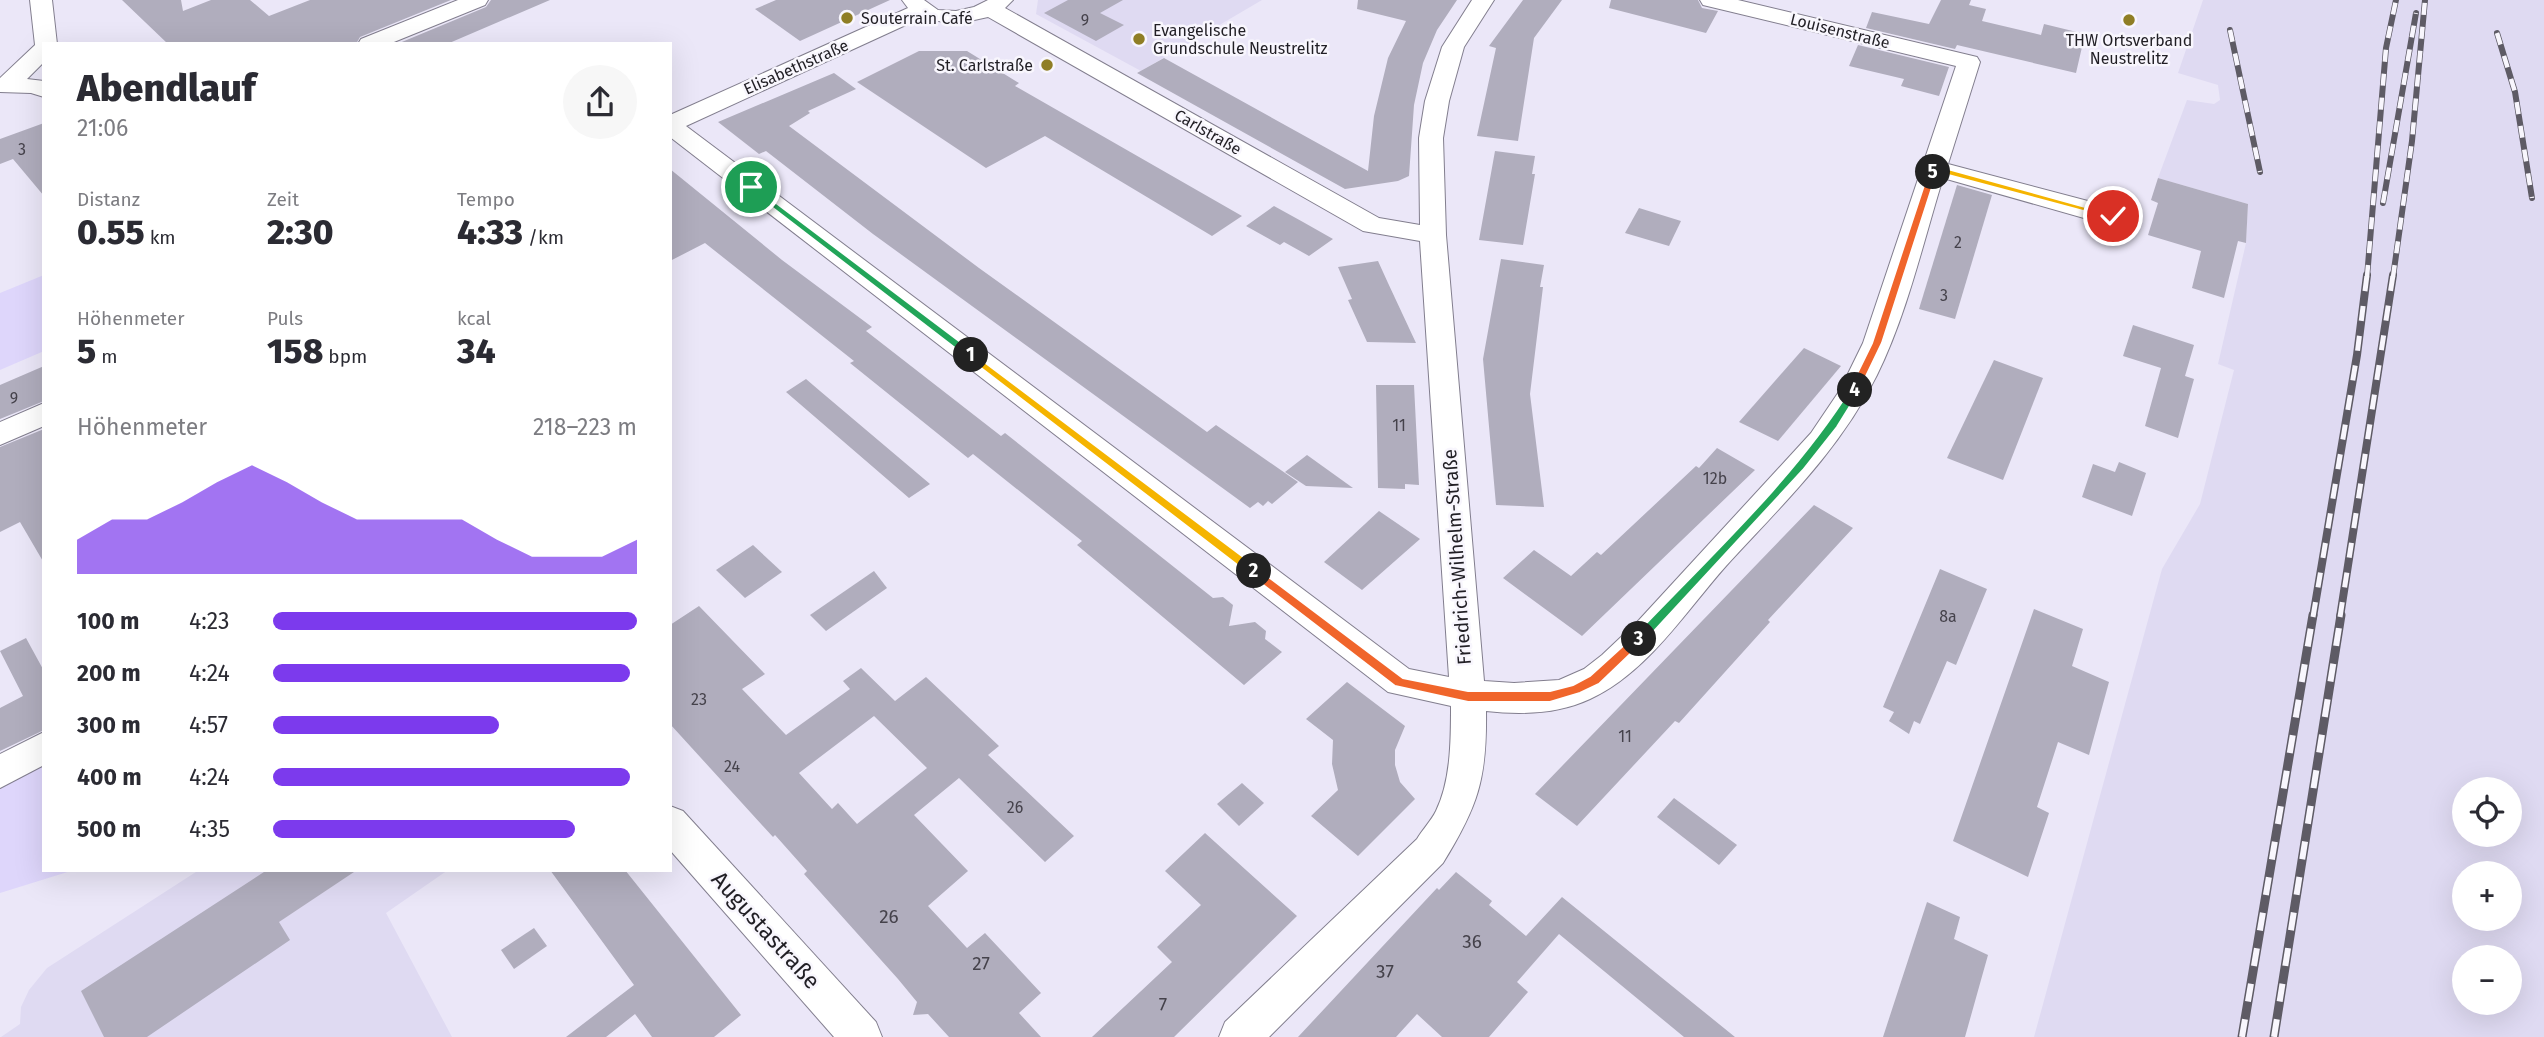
<!DOCTYPE html>
<html lang="de">
<head>
<meta charset="utf-8">
<style>
	body { margin:0; font-family:"Fira Sans",sans-serif; background:#f7f7f7; color:#2b2b33; height:100vh; display:flex; flex-direction:column; font-size:26px; white-space:nowrap }
	* { box-sizing:border-box; margin:0 }
	p { font-size:23px; color:#7c7c81 }
	.icon { flex:none; width:38px; height:38px; fill:none; stroke:currentColor; stroke-width:2; stroke-linecap:round; stroke-linejoin:round }
	.map { position:relative; flex:1; overflow:hidden }
	.details { position:absolute; left:42px; top:42px; width:630px; height:830px; display:flex; flex-direction:column; background:#fff; border-radius:0px; box-shadow:0 7px 28px #0002 }
	.details>* { flex:none }
	.fabs { position:absolute; left:2452px; top:777px; display:grid; gap:14px }
	.fabs a { display:grid; place-items:center; width:70px; height:70px; border-radius:50%; background:#fff; box-shadow:0 7px 28px #0002; font-size:35px }
	.pin { position:absolute; display:grid; place-items:center; width:60px; height:60px; color:#fff; margin:-30px; border:4px solid #fff; border-radius:50%; box-shadow:0 2px 7px #0007 }
	.km { position:absolute; width:35px; height:35px; margin:-18px; border-radius:50%; background:#222; color:#fff; font-size:19px; line-height:35px; text-align:center }
	.round { display:grid; place-items:center; flex:none; width:74px; height:74px; border-radius:37px; background:#f7f7f7 }
	.head { display:flex; align-items:center; justify-content:space-between; height:119px; padding:0 35px }
	h1 { font-size:38px; font-weight:800; line-height:52px }
	.stats { display:grid; grid-template-columns:repeat(3,1fr); gap:10px; height:119px; padding:7px 35px }
	.stats div { display:grid; align-content:center }
	.stats b { font-size:35px; font-weight:800 }
	.stats small { font-size:19px; font-weight:400 }
	.stats p { font-size:19px }
	.chart { height:196px; padding:14px 35px }
	.chart p { display:flex; justify-content:space-between }
	.chart svg { width:100%; height:126px; margin-top:7px; fill:#7c3aed; opacity:.7 }
	ul { padding:0 35px; list-style:none; font-size:23px }
	li { display:grid; grid-template-columns:112px 84px 1fr; align-items:center; height:52px }
	li i { height:18px; border-radius:9px; background:#7c3aed }
	.map>svg:first-child { display:block }
</style>
</head>
<body>
<div class="map">
<svg width="2544" height="1037" viewBox="0 0 2544 1037">
	<rect width="100%" height="100%" fill="#ebe7f8"/>
	<g fill="#dfdaf2" fill-rule="evenodd">
		<path d="M1038,0H1262L1141,71L1036,14Z"/>
		<path d="M2203,0H2544V1037H2034L2162,569L2200,504L2234,370L2218,364L2246,243L2248,204L2158,178L2187,100L2214,104L2220,100L2218,85L2178,73ZM2464,789H2510V835H2464ZM2464,873H2510V919H2464ZM2464,957H2510V1003H2464Z"/>
		<path d="M199,870H448L386,913L452,1037H1L20,1024L21,1007L29,990L47,968Z"/>
	</g>
	<g fill="#ded6fb">
		<path d="M44,275V351L0,370V293Z"/>
		<path d="M44,762V870H74L0,893V787Z"/>
	</g>
	<g fill="#b0adbd" fill-rule="evenodd">
		<path d="M122,0H181L183,11L211,0H250L269,16L310,0H451L360,37L356,44H168Z"/>
		<path d="M491,0H550L447,44H397L486,7Z"/>
		<path d="M776,0H890L800,41L755,9Z"/>
		<path d="M1068,0H1123L1100,13L1124,25L1096,41L1044,13Z"/>
		<path d="M1358,0H1457L1437,30L1423,63L1414,105L1409,176L1398,181L1345,189L1137,73L1164,58L1368,171L1374,116L1388,58L1406,21L1357,9Z"/>
		<path d="M1523,0H1562L1534,38L1518,141L1477,136L1496,48L1489,46Z"/>
		<path d="M1611,0H1698L1702,8L1718,11L1706,33L1609,8Z"/>
		<path d="M1941,0H1971L1969,5L1986,9L1982,21L2041,35L2044,24L2085,34L2076,73L1957,45L1955,49L1866,28L1872,12L1929,24Z"/>
		<path d="M1858,45L1949,67L1939,96L1901,86L1904,79L1849,66Z"/>
		<path d="M919,51H967L1019,83L1015,86L1242,216L1212,236L1045,136L986,168L857,82Z"/>
		<path d="M834,73L856,89L808,111L810,113L789,126L979,268L1207,432L1216,425L1298,482L1272,504L1268,501L1263,506L1258,502L1250,508L873,234L766,151L759,154L718,122Z"/>
		<path d="M44,123V196L13,159L0,164V139Z"/>
		<path d="M1495,151L1535,156L1532,174H1535L1523,245L1479,240Z"/>
		<path d="M670,169L782,260L872,327L866,331L1001,436L1005,433L1213,598L1223,597L1233,605L1229,626L1255,622L1266,631L1265,639L1282,652L1244,685L1077,545L1082,541L973,454L968,458L850,363L854,361L705,243L670,261Z"/>
		<path d="M2158,178L2248,204L2246,243L2238,241L2224,298L2192,288L2201,251L2148,235L2158,203L2151,200Z"/>
		<path d="M1957,185L1992,195L1955,319L1919,309Z"/>
		<path d="M1274,206L1303,222L1333,239L1309,256L1284,242L1280,245L1246,226Z"/>
		<path d="M1639,208L1681,221L1669,246L1625,233Z"/>
		<path d="M1501,259L1544,265L1540,287H1543L1530,394L1544,507L1496,505L1483,359Z"/>
		<path d="M1378,261L1388,283L1416,343L1367,342L1348,300L1352,299L1338,267Z"/>
		<path d="M2133,325L2194,345L2185,376L2194,379L2178,438L2145,426L2161,368L2123,356Z"/>
		<path d="M1804,348L1841,366L1778,441L1739,422Z"/>
		<path d="M1994,360L2043,378L2003,480L1947,458Z"/>
		<path d="M44,366V401L0,419V385Z"/>
		<path d="M806,379L820,391L930,484L909,498L786,392Z"/>
		<path d="M1376,385H1414L1419,485L1405,484V489L1378,488Z"/>
		<path d="M44,429V563L20,522L0,532V447Z"/>
		<path d="M1717,448L1755,470L1582,636L1503,578L1534,550L1571,576L1597,552L1601,555L1696,466L1699,468Z"/>
		<path d="M1307,455L1353,488L1306,486L1285,472Z"/>
		<path d="M2119,462L2146,473L2132,516L2082,497L2093,464L2115,472Z"/>
		<path d="M1814,505L1853,528L1768,620L1770,622L1679,723L1675,721L1577,826L1535,794Z"/>
		<path d="M1379,511L1420,539L1362,590L1324,562Z"/>
		<path d="M753,545L782,572L745,598L716,570Z"/>
		<path d="M1940,569L1987,589L1956,665L1947,661L1920,724L1914,721L1909,734L1889,721L1894,712L1883,707Z"/>
		<path d="M874,571L887,588L826,631L810,615Z"/>
		<path d="M699,606L765,674L742,689L786,735L850,689L843,681L861,668L895,701L926,677L999,746L988,755L1074,836L1045,862L959,778L914,815L968,871L928,906L967,948L985,933L1041,993L1019,1013L1041,1037H949L928,1014L913,1015L917,1002L898,979L804,874L807,871L775,835L773,837L670,724V625ZM874,716L927,768L857,824L838,803L832,809L799,773Z"/>
		<path d="M2034,609L2083,629L2072,666L2109,682L2089,755L2058,742L2037,807L2049,813L2028,877L1953,841Z"/>
		<path d="M26,638L44,671V730L0,751V708L23,696L0,651Z"/>
		<path d="M1347,682L1405,726L1395,750V765L1400,782L1415,799L1358,856L1311,816L1338,790L1332,764L1333,740L1306,719Z"/>
		<path d="M1242,783L1264,803L1239,826L1217,804Z"/>
		<path d="M1674,798L1737,845L1719,865L1657,817Z"/>
		<path d="M1205,833L1297,916L1174,1037H1092L1172,962L1157,947L1201,905L1165,871Z"/>
		<path d="M267,870H357L279,922L290,940L147,1037H104L81,991Z"/>
		<path d="M550,870H625L741,1015L714,1037H652L635,1014L606,1037H566L634,985Z"/>
		<path d="M1456,872L1492,901L1489,905L1526,936L1562,897L1735,1037H1684L1559,934L1517,982L1528,992L1489,1037H1442L1417,1014L1396,1037H1298L1437,888L1439,890Z"/>
		<path d="M1927,902L1960,917L1954,939L1988,955L1965,1037H1883Z"/>
		<path d="M534,928L547,946L514,969L501,950Z"/>
	</g>
	<g fill="none" stroke-linecap="round" stroke-linejoin="round">
		<defs>
			<g id="minor">
				<path d="M30,0H52L57,44H44V62L27,79L44,81V97L31,93L0,92V78L35,45Z"/>
				<path d="M458,0H488L485,5L389,44H358L361,39Z"/>
				<path d="M902,0H924L938,10L956,11L974,7L988,0H1013L1005,8L1379,218L1420,225L1419,138L1425,101L1442,47L1472,0H1494L1464,47L1449,101L1443,138L1446,235L1484,681L1514,683L1559,680L1584,669L1602,655L1639,620L1811,433L1840,390L1863,343L1956,66L1703,5L1700,0H1738L1977,57L1980,62L1948,164L2122,210L2135,216L2139,222L2135,228L2126,230L1943,178C1923,243 1907,314 1877,375C1840,450 1782,505 1726,566C1686,611 1647,673 1590,699C1558,714 1521,715 1486,711C1487,779 1478,806 1443,863L1269,1037H1219L1225,1022L1417,839C1423,829 1431,821 1436,811C1451,780 1451,740 1451,706L1388,692L670,137V115L908,8ZM988,17L1363,231L1420,241L1449,677L1409,669L686,126L921,18L956,24Z"/>
				<path d="M44,403V426L0,445V422Z"/>
				<path d="M44,732V765L0,788V754Z"/>
				<path d="M670,806L683,811L876,1022L882,1037H834L670,850Z"/>
			</g>
		</defs>
		<use href="#minor" stroke="#827e8e" stroke-width="2"/>
		<use href="#minor" fill="#fff" fill-rule="evenodd"/>
		<defs>
			<g id="rail-far2">
				<path d="M2230,30L2260,172"/>
				<path d="M2497,33L2515,92L2532,198"/>
				<path d="M2383,203L2416,13"/>
				<path d="M2367,277L2386,48L2396,0"/>
				<path d="M2393,277L2412,141L2425,0"/>
			</g>
			<g id="rail-far1">
				<path d="M2313,617L2357,355L2367,275"/>
				<path d="M2340,617L2393,275"/>
			</g>
			<g id="rail">
				<path d="M2242,1037L2313,615"/>
				<path d="M2274,1037L2341,615"/>
			</g>
		</defs>
		<use href="#rail-far2" stroke="#5e5b65" stroke-width="6"/>
		<use href="#rail-far1" stroke="#5e5b65" stroke-width="8"/>
		<use href="#rail" stroke="#5e5b65" stroke-width="9"/>
		<use href="#rail-far2" stroke="#f8f6fd" stroke-width="4.5" stroke-dasharray="12" stroke-linecap="butt"/>
		<use href="#rail-far1" stroke="#f8f6fd" stroke-width="5" stroke-dasharray="15" stroke-linecap="butt"/>
		<use href="#rail" stroke="#f8f6fd" stroke-width="6" stroke-dasharray="18" stroke-linecap="butt"/>
	</g>
	<path fill="#22a559" stroke="#fff" stroke-width="2" d="M751,184L975,353V358H968L748,189V185Z"/>
	<path fill="#f5b400" stroke="#fff" stroke-width="2" d="M971,352L1258,568V574H1249L968,358L966,355Z"/>
	<path fill="#f0652b" stroke="#fff" stroke-width="2" d="M1254,566L1403,678L1468,691H1550L1573,685L1590,676L1635,635H1644L1646,639L1599,684L1580,693L1550,702H1468L1395,686L1249,574V568Z"/>
	<path fill="#22a559" stroke="#fff" stroke-width="2" d="M1855,387L1860,390L1837,427L1803,470L1644,642H1635V635C1709,557 1794,479 1851,388Z"/>
	<path fill="#f0652b" stroke="#fff" stroke-width="2" d="M1929,170L1937,172L1882,343L1858,393H1851L1849,390L1872,343Z"/>
	<path fill="#f5b400" stroke="#fff" stroke-width="2" d="M1931,166H1937L2118,216L2113,219L1937,172L1929,174Z"/>
	<g fill="#8f7e25" stroke="#f8f6fd" stroke-width="2.5">
		<circle cx="847" cy="18" r="7"/>
		<circle cx="2129" cy="20" r="7"/>
		<circle cx="1139" cy="39" r="7"/>
		<circle cx="1047" cy="65" r="7"/>
	</g>
	<g text-anchor="middle" dominant-baseline="central" stroke-width="5" stroke-linejoin="round" paint-order="stroke">
		<g font-size="16" fill="#211f25" stroke="#f8f6fd" text-anchor="start">
			<text x="861" y="18">Souterrain Café</text>
			<text x="1153" y="30">Evangelische<tspan x="1153" dy="18">Grundschule Neustrelitz</tspan></text>
			<text x="2129" y="40" text-anchor="middle">THW Ortsverband<tspan x="2129" dy="18">Neustrelitz</tspan></text>
			<text x="1033" y="65" text-anchor="end">St. Carlstraße</text>
		</g>
		<g font-size="16" fill="#45424b">
			<text x="1085" y="20">9</text>
			<text x="22" y="149">3</text>
			<text x="1958" y="242">2</text>
			<text x="1944" y="295">3</text>
			<text x="14" y="398">9</text>
			<text x="1399" y="425">11</text>
			<text x="1715" y="478">12b</text>
			<text x="1948" y="616">8a</text>
			<text x="699" y="699">23</text>
			<text x="1625" y="736">11</text>
			<text x="732" y="766">24</text>
			<text x="1015" y="807">26</text>
		</g>
		<g font-size="16" fill="#211f25" stroke="#f8f6fd">
			<text transform="translate(1840 31) rotate(14)">Louisenstraße</text>
			<text transform="translate(796 67) rotate(-24)">Elisabethstraße</text>
			<text transform="translate(1208 132) rotate(30)">Carlstraße</text>
		</g>
		<g font-size="19" fill="#211f25" stroke="#f8f6fd">
			<text transform="translate(1457 557) rotate(-94)">Friedrich-Wilhelm-Straße</text>
		</g>
		<g font-size="19" fill="#45424b">
			<text x="889" y="916">26</text>
			<text x="1472" y="941">36</text>
			<text x="981" y="963">27</text>
			<text x="1385" y="971">37</text>
			<text x="1163" y="1004">7</text>
		</g>
		<g font-size="23" fill="#211f25" stroke="#f8f6fd">
			<text transform="translate(766 930) rotate(48)">Augustastraße</text>
		</g>
	</g>
</svg>
<div class="fabs">
<a><svg class="icon" aria-label="locate" viewBox="0 0 24 24"><circle cx="12" cy="12" r="6"/><path d="M12 2v4M12 18v4M2 12h4M18 12h4"/></svg></a>
<a>+</a>
<a>−</a>
</div>
<div class="pin" style="left:751px;top:187px;background:#1e9e55"><svg class="icon" aria-label="arrive" viewBox="0 0 24 24"><path d="M6 21V4h12l-3 4 3 4H6"/></svg></div>
<div class="pin" style="left:2113px;top:216px;background:#d93025"><svg class="icon" aria-label="check" viewBox="0 0 24 24"><path d="M5 12l5 5 9-10"/></svg></div>
<b class="km" style="left:971px;top:355px">1</b>
<b class="km" style="left:1254px;top:571px">2</b>
<b class="km" style="left:1639px;top:639px">3</b>
<b class="km" style="left:1855px;top:390px">4</b>
<b class="km" style="left:1933px;top:172px">5</b>
<section class="details">
<div class="head"><div><h1>Abendlauf</h1><p>21:06</p></div><a class="round"><svg class="icon" aria-label="share" viewBox="0 0 24 24"><path d="M12 15V3M7 8l5-5 5 5M5 13v7h14v-7"/></svg></a></div>
<div class="stats">
<div><p>Distanz</p><b>0.55<small> km</small></b></div>
<div><p>Zeit</p><b>2:30</b></div>
<div><p>Tempo</p><b>4:33<small> /km</small></b></div>
</div>
<div class="stats">
<div><p>Höhenmeter</p><b>5<small> m</small></b></div>
<div><p>Puls</p><b>158<small> bpm</small></b></div>
<div><p>kcal</p><b>34</b></div>
</div>
<div class="chart"><p><span>Höhenmeter</span>218–223 m</p>
<svg viewBox="0 0 160 44" preserveAspectRatio="none"><path d="M0 44V32L10 25L20 25L30 19L40 12L50 6L60 12L70 19L80 25L90 25L100 25L110 25L120 32L130 38L140 38L150 38L160 32V44z"/></svg>
</div>
<ul>
<li><b>100 m</b>4:23<i style="width:100%"></i></li>
<li><b>200 m</b>4:24<i style="width:98%"></i></li>
<li><b>300 m</b>4:57<i style="width:62%"></i></li>
<li><b>400 m</b>4:24<i style="width:98%"></i></li>
<li><b>500 m</b>4:35<i style="width:83%"></i></li>
</ul>
</section>
</div>
</body>
</html>
